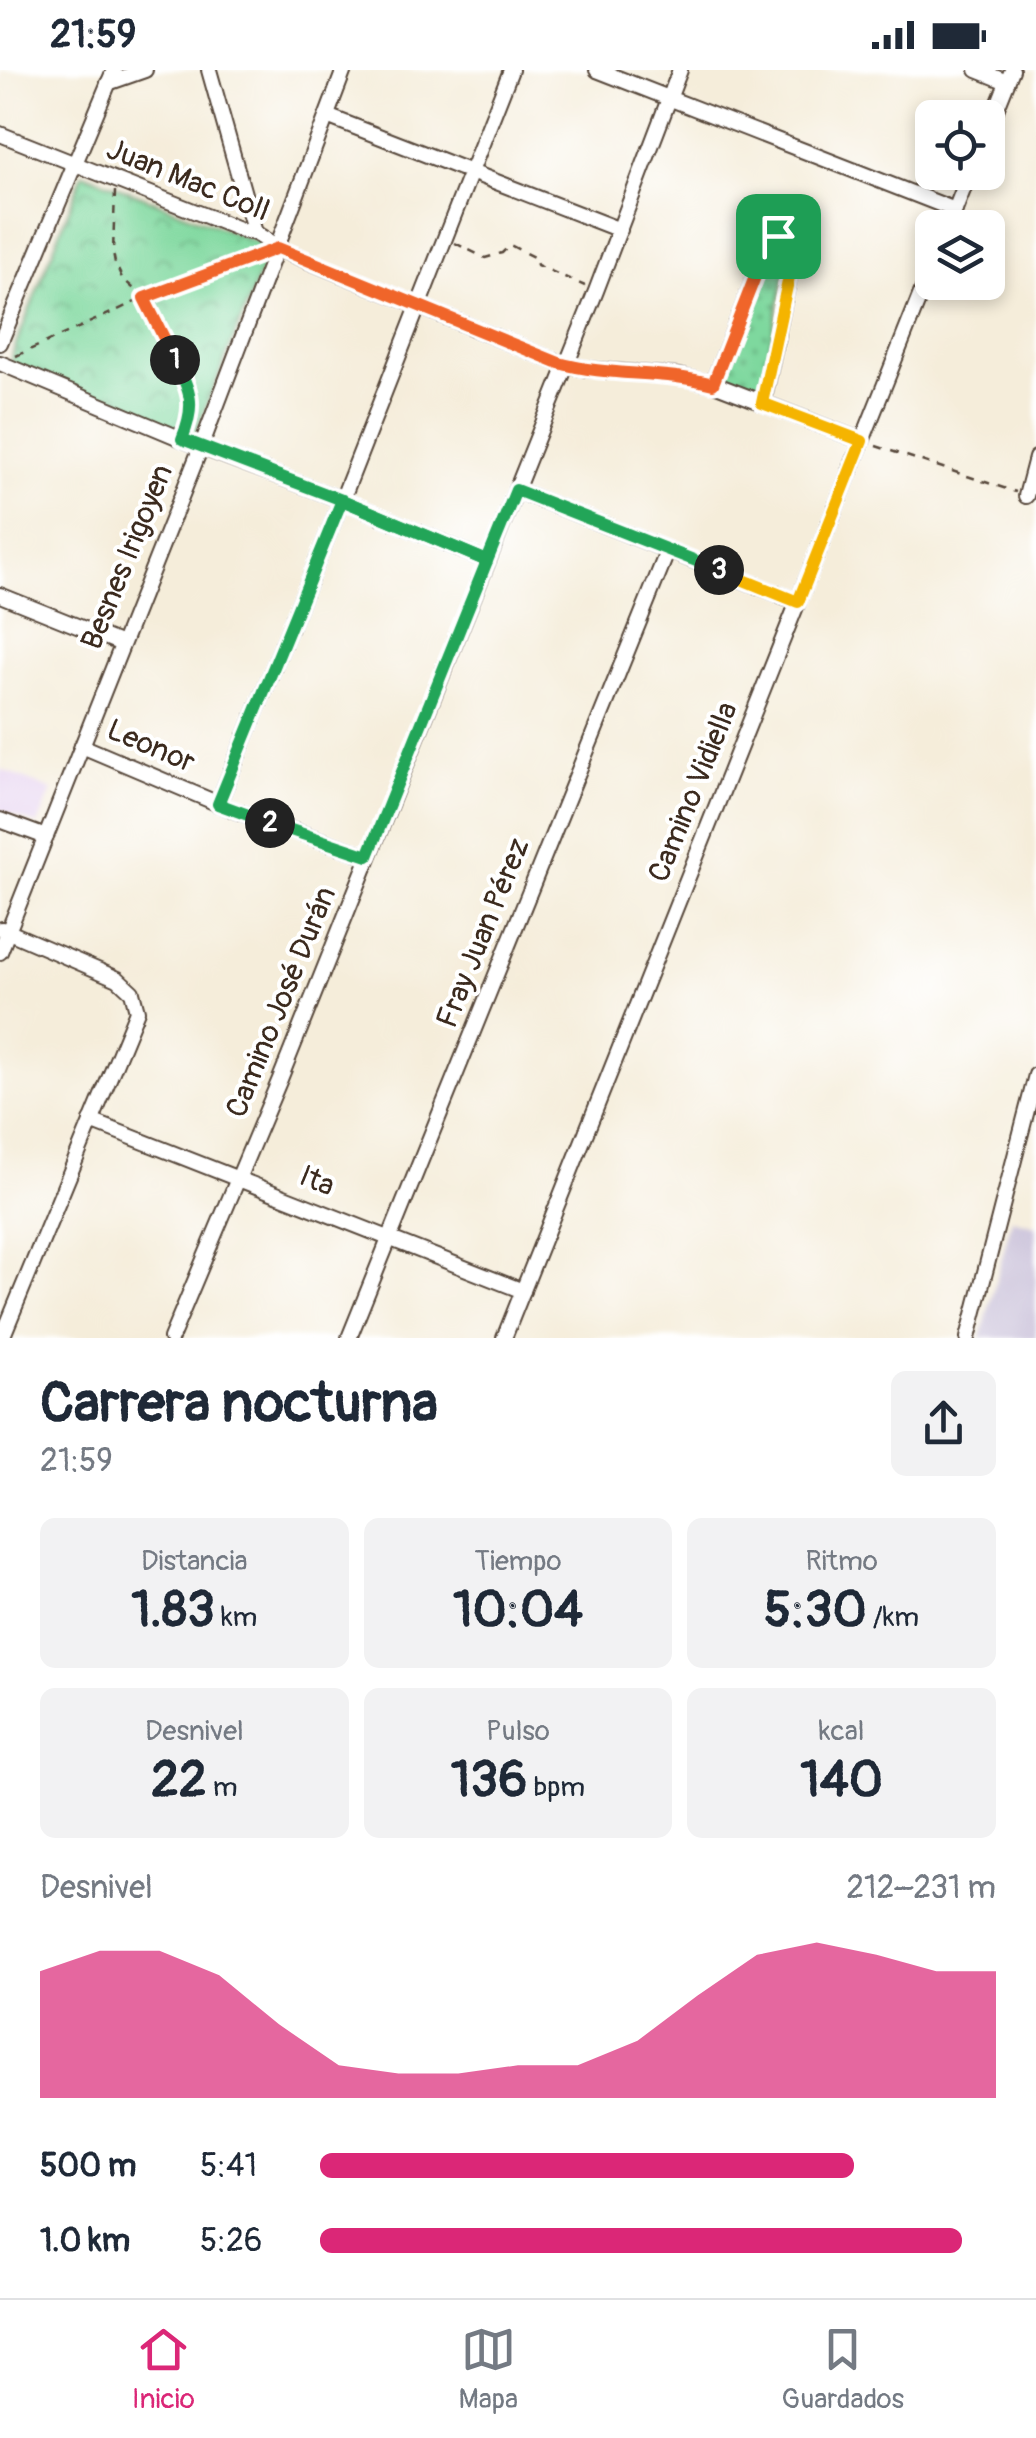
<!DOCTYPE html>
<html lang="es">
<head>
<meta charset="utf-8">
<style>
	body { margin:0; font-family:Pangolin,sans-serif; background:#f2f2f3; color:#1f2937; height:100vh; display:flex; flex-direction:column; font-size:38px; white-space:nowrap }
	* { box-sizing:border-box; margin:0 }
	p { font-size:32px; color:#747a83 }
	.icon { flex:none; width:55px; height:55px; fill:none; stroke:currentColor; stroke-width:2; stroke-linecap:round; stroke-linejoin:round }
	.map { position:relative; height:1268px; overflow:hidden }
	.side { display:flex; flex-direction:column; background:#fff; flex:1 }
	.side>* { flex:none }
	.buttons { position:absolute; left:915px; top:30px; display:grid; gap:20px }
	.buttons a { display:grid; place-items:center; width:90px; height:90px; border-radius:15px; background:#fff; box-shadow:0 5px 15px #0003; font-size:50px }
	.pin { position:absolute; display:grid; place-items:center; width:85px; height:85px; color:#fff; margin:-42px; border-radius:20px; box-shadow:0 5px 15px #0006 }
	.km { position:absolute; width:50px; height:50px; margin:-25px; border-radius:50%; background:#222; color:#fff; font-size:28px; line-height:50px; text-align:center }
	.round { display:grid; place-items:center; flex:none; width:105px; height:105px; border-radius:15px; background:#f2f2f3 }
	.summary { display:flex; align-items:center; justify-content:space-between; height:170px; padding:0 40px }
	h1 { font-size:55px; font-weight:800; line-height:75px }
	.metrics { display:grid; grid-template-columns:repeat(3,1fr); gap:15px; height:170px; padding:10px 40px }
	.metrics div { display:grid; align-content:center; border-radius:15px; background:#f2f2f3; text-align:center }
	.metrics b { font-size:50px; font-weight:800 }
	.metrics small { font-size:28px; font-weight:400 }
	.metrics p { font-size:28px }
	.chart { height:280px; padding:20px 40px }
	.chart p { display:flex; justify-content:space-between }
	.chart svg { width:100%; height:180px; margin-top:10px; fill:#db2777; opacity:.7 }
	ul { padding:0 40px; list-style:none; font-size:32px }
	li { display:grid; grid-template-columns:160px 120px 1fr; align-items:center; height:75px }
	li i { height:25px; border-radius:12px; background:#db2777 }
	.status { display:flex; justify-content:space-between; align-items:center; height:70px; padding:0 50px; background:#fff; direction:ltr }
	.status svg { height:28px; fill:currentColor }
	.tabs { display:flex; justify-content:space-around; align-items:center; height:140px; border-top:2px solid #e0e1e3; background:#fff; font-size:28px; color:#747a83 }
	.tabs a { display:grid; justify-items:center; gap:5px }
	.tabs .current { color:#db2777 }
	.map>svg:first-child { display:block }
</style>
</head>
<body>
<div class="status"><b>21:59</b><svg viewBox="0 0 49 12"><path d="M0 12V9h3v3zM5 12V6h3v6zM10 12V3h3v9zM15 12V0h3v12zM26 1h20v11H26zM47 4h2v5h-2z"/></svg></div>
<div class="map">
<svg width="1036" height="1268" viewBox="0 0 1036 1268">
	<defs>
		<pattern id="grass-dots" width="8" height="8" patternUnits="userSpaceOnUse" patternTransform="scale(2.5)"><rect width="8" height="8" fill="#7ed89e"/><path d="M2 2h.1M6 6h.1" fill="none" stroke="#68af80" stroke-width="1.8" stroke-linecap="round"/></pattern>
		<pattern id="park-crowns" width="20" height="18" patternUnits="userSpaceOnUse" patternTransform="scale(2.5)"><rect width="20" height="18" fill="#7ed89e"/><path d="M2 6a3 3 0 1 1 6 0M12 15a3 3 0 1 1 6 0" fill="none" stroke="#68af80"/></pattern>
	</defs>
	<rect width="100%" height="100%" fill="#fff"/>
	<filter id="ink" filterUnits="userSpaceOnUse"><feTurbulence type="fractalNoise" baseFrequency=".01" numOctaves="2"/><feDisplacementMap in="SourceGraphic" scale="20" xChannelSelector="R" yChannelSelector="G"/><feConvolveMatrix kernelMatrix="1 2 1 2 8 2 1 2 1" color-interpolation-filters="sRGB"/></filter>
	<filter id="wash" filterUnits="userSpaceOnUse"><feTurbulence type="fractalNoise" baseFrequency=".0048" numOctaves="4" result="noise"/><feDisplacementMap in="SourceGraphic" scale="40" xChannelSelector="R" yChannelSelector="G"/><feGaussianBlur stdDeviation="2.25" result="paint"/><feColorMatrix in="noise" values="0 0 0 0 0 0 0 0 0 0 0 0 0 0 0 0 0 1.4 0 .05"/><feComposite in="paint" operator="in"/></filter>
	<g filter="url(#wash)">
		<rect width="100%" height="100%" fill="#f5edda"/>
		<path fill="#e6d2f0" d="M0,699L52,720L38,755L0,740Z"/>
		<path fill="#c8bfd8" d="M1012,1149L1036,1155V1268H981Z"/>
		<path fill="url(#grass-dots)" stroke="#5c815e" stroke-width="2.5" d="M780,169L790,178L761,320L756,323L724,309L721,306L769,179Z"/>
		<path fill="url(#park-crowns)" stroke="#5c815e" stroke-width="2.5" d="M83,103L265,175L269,181L194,367L13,295L11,287Z"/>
	</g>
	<g filter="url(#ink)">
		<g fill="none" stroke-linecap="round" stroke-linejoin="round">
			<defs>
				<g id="minor">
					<path d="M209,0L255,163"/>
					<path d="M597,0L955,140"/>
					<path d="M977,0L1007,12"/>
					<path d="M108,13L145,0"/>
					<path d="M327,46L620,160"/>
					<path d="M988,60L1012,0"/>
					<path d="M0,64L244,161L255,163L286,182L559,293L586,299L678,306L714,314L862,371"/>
					<path d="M948,158L970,102"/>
					<path d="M0,273L114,0"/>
					<path d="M0,293L201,377L342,430L487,491"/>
					<path d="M713,313L769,171L773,167L783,165C795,170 794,177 793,188L763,333"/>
					<path d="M516,420L798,532"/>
					<path d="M1026,426L1036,388"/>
					<path d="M0,525L122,574"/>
					<path d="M82,676L233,740L368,786"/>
					<path d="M218,734L342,430L511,0"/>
					<path d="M0,750L46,767"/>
					<path d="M0,882L201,377L344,0"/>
					<path d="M91,1051L523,1221"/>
					<path d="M2,1268L137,941L132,922L118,909L2,859"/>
					<path d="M171,1268L280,1009L596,221L680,0"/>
					<path d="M349,1268L668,480"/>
					<path d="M504,1268L932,196"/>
					<path d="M968,1268L1036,1005"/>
				</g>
			</defs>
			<use href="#minor" stroke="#57473a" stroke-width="18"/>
			<g stroke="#57473a" stroke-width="2.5" stroke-dasharray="8 8" stroke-linecap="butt">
				<path d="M115,121L113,182L115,193L122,208L144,228L187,313L191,327L187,356"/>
				<path d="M455,173L485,188L502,183L510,175L535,188L537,195L585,216"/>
				<path d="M16,286L144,228L258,185"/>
				<path d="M876,376L1016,422"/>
			</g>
			<use href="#minor" stroke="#fff" stroke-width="14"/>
		</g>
	</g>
	<g fill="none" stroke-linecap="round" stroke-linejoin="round" filter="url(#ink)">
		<defs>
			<path id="split-1" d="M175,290L144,228L278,178L559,293C609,307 662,300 713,314L769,171L778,166"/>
			<path id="split-2" d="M175,290C191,322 196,335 182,369L342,430L487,491L368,786L270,753"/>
			<path id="split-3" d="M270,753L218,734L342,430L487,491L516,420L719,500"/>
			<path id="split-4" d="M719,500L798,532L862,371L762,333L793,188C794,176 794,163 778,166"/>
		</defs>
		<use href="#split-1" stroke="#fff" stroke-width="20"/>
		<use href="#split-2" stroke="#fff" stroke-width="20"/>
		<use href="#split-3" stroke="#fff" stroke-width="20"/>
		<use href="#split-4" stroke="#fff" stroke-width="20"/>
		<use href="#split-1" stroke="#f0652b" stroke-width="12"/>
		<use href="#split-2" stroke="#22a559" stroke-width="12"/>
		<use href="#split-3" stroke="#22a559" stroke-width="12"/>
		<use href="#split-4" stroke="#f5b400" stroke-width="12"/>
	</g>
	<g text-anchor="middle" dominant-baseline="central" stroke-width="8" stroke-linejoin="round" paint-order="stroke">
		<g font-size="30" fill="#3b2a1e" stroke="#fff">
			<text transform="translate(188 110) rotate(22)">Juan Mac Coll</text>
			<text transform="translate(127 487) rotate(-68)">Besnes Irigoyen</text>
			<text transform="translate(151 676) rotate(23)">Leonor</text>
			<text transform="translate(693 722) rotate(-68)">Camino Vidiella</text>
			<text transform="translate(483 863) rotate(-68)">Fray Juan Pérez</text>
			<text transform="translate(281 932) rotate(-68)">Camino José Durán</text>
			<text transform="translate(317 1111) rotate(22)">Ita</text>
		</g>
	</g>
</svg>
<div class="buttons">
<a><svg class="icon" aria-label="locate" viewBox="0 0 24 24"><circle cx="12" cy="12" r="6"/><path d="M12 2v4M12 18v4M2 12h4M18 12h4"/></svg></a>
<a><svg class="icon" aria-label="layers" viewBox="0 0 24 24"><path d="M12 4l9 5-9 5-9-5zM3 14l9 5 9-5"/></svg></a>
</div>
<div class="pin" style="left:778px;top:166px;background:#1e9e55"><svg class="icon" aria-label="arrive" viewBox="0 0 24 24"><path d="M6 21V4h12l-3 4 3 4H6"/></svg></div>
<b class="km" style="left:175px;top:290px">1</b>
<b class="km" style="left:270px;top:753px">2</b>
<b class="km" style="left:719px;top:500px">3</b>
</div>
<section class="side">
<div class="summary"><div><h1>Carrera nocturna</h1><p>21:59</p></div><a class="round"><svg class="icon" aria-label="share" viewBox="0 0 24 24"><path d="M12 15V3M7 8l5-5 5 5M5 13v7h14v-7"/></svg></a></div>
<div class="metrics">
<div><p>Distancia</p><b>1.83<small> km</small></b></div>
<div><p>Tiempo</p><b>10:04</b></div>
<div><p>Ritmo</p><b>5:30<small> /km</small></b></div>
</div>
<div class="metrics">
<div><p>Desnivel</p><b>22<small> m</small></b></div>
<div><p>Pulso</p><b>136<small> bpm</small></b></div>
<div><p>kcal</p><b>140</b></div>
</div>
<div class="chart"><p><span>Desnivel</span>212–231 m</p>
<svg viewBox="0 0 160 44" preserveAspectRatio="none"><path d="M0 44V13L10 8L20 8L30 14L40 26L50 36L60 38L70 38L80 36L90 36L100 30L110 19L120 9L130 6L140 9L150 13L160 13V44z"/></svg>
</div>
<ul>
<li><b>500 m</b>5:41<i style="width:79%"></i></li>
<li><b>1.0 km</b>5:26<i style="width:95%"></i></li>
</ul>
</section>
<nav class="tabs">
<a class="current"><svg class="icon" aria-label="home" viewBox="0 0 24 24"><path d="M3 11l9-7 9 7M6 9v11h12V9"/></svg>Inicio</a>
<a><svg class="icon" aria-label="map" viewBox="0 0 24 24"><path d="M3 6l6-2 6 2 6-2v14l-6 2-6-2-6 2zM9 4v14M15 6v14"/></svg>Mapa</a>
<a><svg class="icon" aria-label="saved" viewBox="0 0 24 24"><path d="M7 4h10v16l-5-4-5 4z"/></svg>Guardados</a>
</nav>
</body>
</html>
